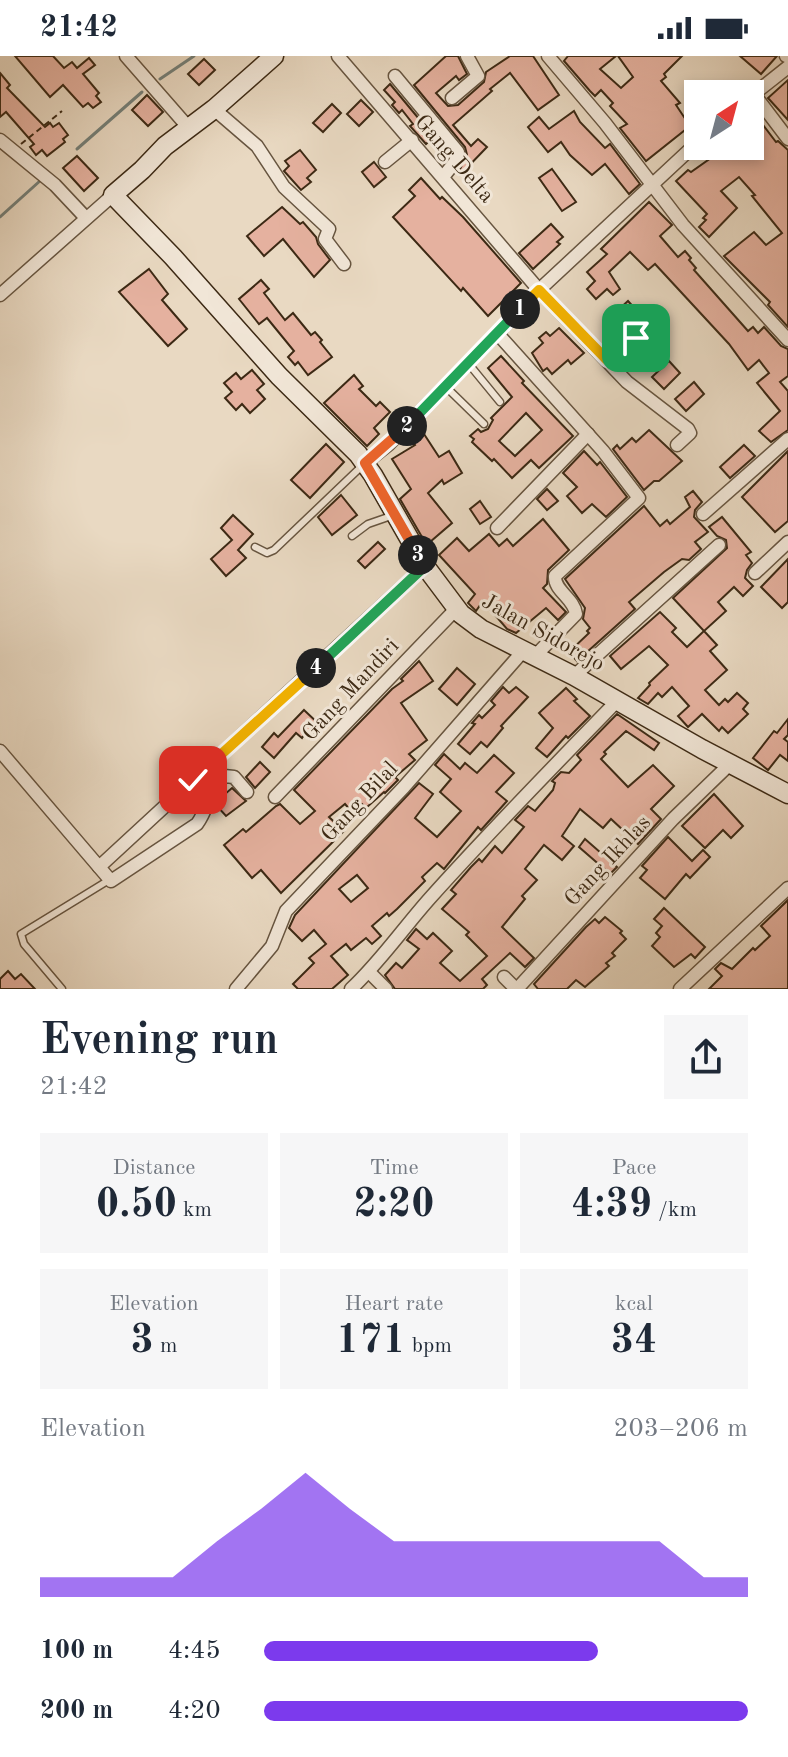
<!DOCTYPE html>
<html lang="en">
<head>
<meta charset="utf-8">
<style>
	body { margin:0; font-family:"Old Standard TT",serif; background:#f6f6f7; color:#1f2937; height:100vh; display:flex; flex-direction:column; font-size:30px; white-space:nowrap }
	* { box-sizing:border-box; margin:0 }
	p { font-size:26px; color:#747a83 }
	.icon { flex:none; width:44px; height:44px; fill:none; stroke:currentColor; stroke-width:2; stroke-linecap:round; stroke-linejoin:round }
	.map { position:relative; height:933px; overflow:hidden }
	.details { display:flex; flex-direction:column; background:#fff; flex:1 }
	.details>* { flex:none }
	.needle { width:52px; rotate:36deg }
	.buttons { position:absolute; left:684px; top:24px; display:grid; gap:16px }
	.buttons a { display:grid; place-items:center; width:80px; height:80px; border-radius:0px; background:#fff; box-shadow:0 4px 12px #0003; font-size:40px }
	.pin { position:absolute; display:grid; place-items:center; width:68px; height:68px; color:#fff; margin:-34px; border-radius:16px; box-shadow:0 4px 12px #0006 }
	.km { position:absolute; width:40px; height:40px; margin:-20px; border-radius:50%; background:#222; color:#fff; font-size:22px; line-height:40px; text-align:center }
	.round { display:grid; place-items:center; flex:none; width:84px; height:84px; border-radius:0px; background:#f6f6f7 }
	.summary { display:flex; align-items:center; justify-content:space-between; height:136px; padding:0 40px }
	h1 { font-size:44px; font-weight:800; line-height:60px }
	.figures { display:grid; grid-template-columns:repeat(3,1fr); gap:12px; height:136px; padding:8px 40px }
	.figures div { display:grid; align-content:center; border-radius:0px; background:#f6f6f7; text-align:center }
	.figures b { font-size:40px; font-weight:800 }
	.figures small { font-size:22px; font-weight:400 }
	.figures p { font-size:22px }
	.chart { height:224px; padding:16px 40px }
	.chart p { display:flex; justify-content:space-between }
	.chart svg { width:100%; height:144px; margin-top:8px; fill:#7c3aed; opacity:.7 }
	ul { padding:0 40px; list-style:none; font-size:26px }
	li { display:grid; grid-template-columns:128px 96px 1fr; align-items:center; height:60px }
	li i { height:20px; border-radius:10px; background:#7c3aed }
	.status { display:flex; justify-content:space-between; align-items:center; height:56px; padding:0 40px; background:#fff; direction:ltr }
	.status svg { height:22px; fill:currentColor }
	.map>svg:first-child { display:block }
</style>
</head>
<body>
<div class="status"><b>21:42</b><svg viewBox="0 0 49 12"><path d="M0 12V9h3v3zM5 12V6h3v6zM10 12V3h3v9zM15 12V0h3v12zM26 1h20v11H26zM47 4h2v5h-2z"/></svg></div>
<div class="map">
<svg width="788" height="933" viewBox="0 0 788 933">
	<rect width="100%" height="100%" fill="#e9d9c2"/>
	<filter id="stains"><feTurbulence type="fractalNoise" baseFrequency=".0025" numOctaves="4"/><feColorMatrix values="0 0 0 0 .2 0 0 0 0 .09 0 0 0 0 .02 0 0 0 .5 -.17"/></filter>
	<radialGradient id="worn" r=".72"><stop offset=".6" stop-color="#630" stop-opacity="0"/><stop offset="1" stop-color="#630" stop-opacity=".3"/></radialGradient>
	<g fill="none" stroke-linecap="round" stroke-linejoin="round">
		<g stroke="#747f78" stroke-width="3">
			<path d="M160,23L194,0"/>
			<path d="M77,93L142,36"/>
			<path d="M0,161L41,124"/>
		</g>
	</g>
	<g fill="#e5b19f" stroke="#3c2914" stroke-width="2" fill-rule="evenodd">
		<path d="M15,0H53L64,12L72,6L77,12L89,2L95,9L83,18L99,37L96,40L101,46L93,52L88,47L83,51L63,29L50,41Z"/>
		<path d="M446,0H458L467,18L459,24L456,20L436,37L448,50L458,49L484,26L486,16L510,0H533L559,39L538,54L510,17L490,33L492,35L453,69L471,90L478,83L487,91L460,119L458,117L467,99L465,91L414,29Z"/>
		<path d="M568,0H616L600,13L621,32L633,21L618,0H682L664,18L666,21L661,25L680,47L676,49L690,70L646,105L620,72L627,68L610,50L613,47L601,34L595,40L590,35L564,5Z"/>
		<path d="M740,0H777L761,18Z"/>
		<path d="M204,3L215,14L199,29L188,18Z"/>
		<path d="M0,17L10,29L7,32L45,71L50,67L53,71L59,67L68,79L63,83L65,86L47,100L42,94L36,99L30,91L34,88L6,56L0,61Z"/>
		<path d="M788,24V64L768,42Z"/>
		<path d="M390,28L434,81L426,88L410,70L413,68L402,54L399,57L392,49L395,46L384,34Z"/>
		<path d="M147,39L163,56L148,70L132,54Z"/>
		<path d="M361,44L373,56L359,70L347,58Z"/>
		<path d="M332,48L341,57L323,76L313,67Z"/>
		<path d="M750,52L776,86L778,85L788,94V271L768,249L770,246L724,200L754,176L766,189L782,177L752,140L755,139L739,121L721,135L737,152L709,181L699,171L706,164L703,162L707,158L676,125L688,114L691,116L728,90H750Z"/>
		<path d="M574,55L580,66L605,92L610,88L640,128L629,138L605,108L592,119L570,99L561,86L548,96L528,71L539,61L549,73Z"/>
		<path d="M300,94L316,114L307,122L311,126L301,134L284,115L289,110L285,105Z"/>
		<path d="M77,100L98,122L84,135L63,112Z"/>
		<path d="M374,106L386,121L374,131L362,116Z"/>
		<path d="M552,113L576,146L562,155L539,122Z"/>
		<path d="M421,122L440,143L442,141L463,161L521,227L488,260L463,232L461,235L393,161L415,140L409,134Z"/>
		<path d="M649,146L672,169L660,180L678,201L685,195L691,202L689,204L696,212L694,214L748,275L753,271L758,277L764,271L781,290L788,293V320L780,326L788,335V374L771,386L759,375L780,355L757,327L769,317L759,304L748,314L729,288L655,208L648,214L630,196L609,216L620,233L613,239L607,233L596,243L587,233L595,225L587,216L607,198L601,193Z"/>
		<path d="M282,151L300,168L303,166L316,181L318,188L330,204L314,221L283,183L264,200L247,180Z"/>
		<path d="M551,168L563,181L557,186L560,188L533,213L519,197Z"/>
		<path d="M149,213L168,238L162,244L187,273L168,290L119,236Z"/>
		<path d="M261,224L269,233L264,237L285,264L293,257L311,279L315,276L322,284L320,286L332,301L308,319L298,306L295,309L288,301L294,295L267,262L259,268L239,243Z"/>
		<path d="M628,245L637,255L626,265L617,255Z"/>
		<path d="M650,266L662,281L648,293L643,287L645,280L640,274Z"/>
		<path d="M559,272L584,297L571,308L568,304L552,318L547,312L543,315L532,297L543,287L539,282L546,276L550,280Z"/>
		<path d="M501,300L524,325L522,327L573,380L539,412L531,404L512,422L494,403L492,405L472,386L474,383L470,380L478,373L481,376L488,373L493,364L491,362L512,341L488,312ZM526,357L542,374L515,400L499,385Z"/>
		<path d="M669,305L680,317L664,333L652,321Z"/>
		<path d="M252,314L264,328L257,334L265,343L250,357L242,348L236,354L225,342L232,336L224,327L236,317L241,323Z"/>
		<path d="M354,319L363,330L359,333L376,350L380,346L390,356L374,372L379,378L367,390L324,347Z"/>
		<path d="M694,326L704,338L686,355L675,343Z"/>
		<path d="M649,374L682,405L659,425H654L644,434L613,393L617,389L620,393L632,382L636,386Z"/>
		<path d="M424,378L439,401L449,395L462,417L444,428L442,424L428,437L452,467L430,486L422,481L400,443L411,433L392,403L415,389L412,385Z"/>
		<path d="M326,388L344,406L310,442L291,424Z"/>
		<path d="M744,389L755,400L730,422L720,411Z"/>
		<path d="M584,395L597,409L600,406L627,441L606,461L592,448L582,457L567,440L577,431L563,417Z"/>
		<path d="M788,395V465L775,476L742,441Z"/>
		<path d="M547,433L558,445L547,454L537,443Z"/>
		<path d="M693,435L702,446L695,454L694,461L708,476L695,486L701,493L689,504L682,503L664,516L629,546L635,553L577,605L569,596L589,577L587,575L590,572L583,563L585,552L565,523L644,450L660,470L667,464L670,468L690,451L685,441Z"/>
		<path d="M341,439L357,459L332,479L318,461Z"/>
		<path d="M480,445L491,461L480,468L470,453Z"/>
		<path d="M233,459L253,478L238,494L246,502L226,520L211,503L232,484L221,472Z"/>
		<path d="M722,461L751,496L746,499L752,507L747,514L745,522L753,530L743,540L734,531L718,546L726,555L704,575L717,589L710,595L727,614L705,634L719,649L725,643L728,646L737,637L748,647L743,653L748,658L728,677L722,671L719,675L702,658L688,671L678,660L689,650L672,631L662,641L658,637L648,648L638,642L650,629L649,627L668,609L649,590L621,613L610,600L660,556L676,572L672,576L687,591L704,575L673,542L727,492L726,484L717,480L709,471Z"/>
		<path d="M543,463L569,494L548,514L547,528L543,532L566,556L558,564L546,552L516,577L507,573L483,545L476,555L468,547L475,538L439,499L457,482L469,495L489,478L499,490L507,483L513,490Z"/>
		<path d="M378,486L385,493L365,512L358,505Z"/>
		<path d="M788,503V546L782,552L761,531Z"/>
		<path d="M419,605L433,625L401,647L427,684L409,698L415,704L395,721L398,724L385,737L384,736L366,752L362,748L352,756L345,748L329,761L344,775L281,837L261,814L252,822L224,789L243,773L246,776L276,750L280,748L300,768L315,755L294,734L392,633L403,625L401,623Z"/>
		<path d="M457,612L475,628L457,649L439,633Z"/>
		<path d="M503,631L509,637L516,631L528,641L501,670L503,672L487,691L481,686L470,698L458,688L475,668L472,667L479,659L482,662L495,649L491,645Z"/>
		<path d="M566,632L577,643L574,645L590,660L568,682L566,680L547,701L536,692L553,672L539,657Z"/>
		<path d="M304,654L321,670L309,683L304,679L302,682L296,677L274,702L262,691L274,677L278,681Z"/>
		<path d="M617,658L659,687L654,694L626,675L604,696L606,698L601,703L628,731L653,709L674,730L651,753L661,763L638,788L611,763L603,772L580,753L562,780L574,790L562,804L544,789L525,813L537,824L522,840L525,843L502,871L534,902L525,911L510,897L482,923L487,929L483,933H395L385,919L396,907L402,912L419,893L407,884L416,873L427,883L433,877L452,895L440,907L460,925L487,900L466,879L469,876L442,853L456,838L451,834L471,811L479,803L482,806L495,790L502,797L524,771L515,764L528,750L535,755L553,734L555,727L552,725L561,716L569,717L581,704L577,699Z"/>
		<path d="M788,663V679L784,683L788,686V705L780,699L768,714L753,702L774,675L777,677Z"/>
		<path d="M444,698L460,713L465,707L477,717L494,699L514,717L496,736L507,745L481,774L478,771L444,813L437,807L422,821L425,825L397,853L389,860L387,857L372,870L381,880L372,888L366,882L351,894L346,888L331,900L348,919L332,933H298L293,928L314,907L309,902L326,888L314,874L302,885L289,872L295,859L419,727L433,738L415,762L437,781L461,755L440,736L451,723L435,709ZM357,819L368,832L351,846L339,833Z"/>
		<path d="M260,706L270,716L255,732L246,721Z"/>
		<path d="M232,732L246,745L226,760L216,749L218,744Z"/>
		<path d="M714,738L743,770L731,782L723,774L705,792L682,770Z"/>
		<path d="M668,781L692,805L703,794L710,801L690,822L686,818L665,843L640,822L647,814L642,810Z"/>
		<path d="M585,783L617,811L610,818L579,791Z"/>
		<path d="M788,844V933H709L722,920L715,913L721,907L732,913L753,892L755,894L770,880L761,870Z"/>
		<path d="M664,852L705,891L695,902L691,898L674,911L652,890L660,881L656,877L662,870L654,863Z"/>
		<path d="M605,861L622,875L620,877L626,883L612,897L615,900L606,907L609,910L585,931L576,924L567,933H538L534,928L586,871L595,863L599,867Z"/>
		<path d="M8,915L15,923L21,918L35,933H0V923Z"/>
	</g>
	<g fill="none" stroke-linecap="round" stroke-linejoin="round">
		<defs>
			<g id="lane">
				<path d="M468,307L500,346"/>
				<path d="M445,330L484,368"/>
				<path d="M352,480L368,468L394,459"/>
				<path d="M255,491L267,497L274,494L363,409"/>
				<path d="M62,933L24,888L21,878L109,824"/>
			</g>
			<g id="street">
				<path d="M126,0L188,71"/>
				<path d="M338,0L539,234L627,326L688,373L690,377L677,389"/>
				<path d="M548,0L605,67L683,169L788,284"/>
				<path d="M786,0L788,1"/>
				<path d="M395,20L458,96L455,106L443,121"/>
				<path d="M754,38L788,83"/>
				<path d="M750,41L788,11"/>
				<path d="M452,42L478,20L467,0"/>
				<path d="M214,53L257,90L284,131L329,173L325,183L344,208"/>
				<path d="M0,84L55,129L86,162"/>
				<path d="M385,106L412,84"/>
				<path d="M0,239L113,139"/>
				<path d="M497,277L603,395L639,442L555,520C554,535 574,542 576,558L535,600"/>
				<path d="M607,304L636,282"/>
				<path d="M365,407L389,388L539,234L698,86"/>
				<path d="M703,458L788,383"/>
				<path d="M497,472L588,378"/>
				<path d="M755,517L788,486"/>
				<path d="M574,620L719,489"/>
				<path d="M0,695L111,825L197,768C209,752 208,734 224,720L234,721L247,736"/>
				<path d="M275,741L456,553"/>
				<path d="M99,811L425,510"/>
				<path d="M369,916L386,933"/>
				<path d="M504,921L516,933"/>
				<path d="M236,933L272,890L286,855L404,731L524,594"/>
				<path d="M351,933C381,905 404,871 431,841C491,774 554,710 616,646"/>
				<path d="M517,933L673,763L731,707"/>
				<path d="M680,933L788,832"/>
			</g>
			<path id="secondary" d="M274,0L214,53L165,90L142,114L113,139L173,201L279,320L358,398L373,419L425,510L461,558L481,573L574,620L702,693L788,738"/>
		</defs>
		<use href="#lane" stroke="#675540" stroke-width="9"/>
		<use href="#street" stroke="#675540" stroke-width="15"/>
		<use href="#secondary" stroke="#3c2914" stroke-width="21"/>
		<path stroke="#3c2914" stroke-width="2" stroke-dasharray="6 4" stroke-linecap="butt" d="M21,88L62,55"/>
		<use href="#lane" stroke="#f1e6d7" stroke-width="6"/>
		<use href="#street" stroke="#f1e6d7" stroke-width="12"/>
		<use href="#secondary" stroke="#f1e6d7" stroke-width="18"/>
	</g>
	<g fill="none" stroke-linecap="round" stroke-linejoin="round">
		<defs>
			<path id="split-1" d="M520,253L539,234L607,304L636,282"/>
			<path id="split-2" d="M407,370L520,253"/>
			<path id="split-3" d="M407,370L365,407L418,499"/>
			<path id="split-4" d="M316,612L425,510L418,499"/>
			<path id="split-5" d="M193,724L316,612"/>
		</defs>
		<use href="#split-1" stroke="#fff" stroke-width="16"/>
		<use href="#split-2" stroke="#fff" stroke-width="16"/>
		<use href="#split-3" stroke="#fff" stroke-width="16"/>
		<use href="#split-4" stroke="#fff" stroke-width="16"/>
		<use href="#split-5" stroke="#fff" stroke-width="16"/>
		<use href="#split-1" stroke="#f5b400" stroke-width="10"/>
		<use href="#split-2" stroke="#22a559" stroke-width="10"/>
		<use href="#split-3" stroke="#f0652b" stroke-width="10"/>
		<use href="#split-4" stroke="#22a559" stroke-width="10"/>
		<use href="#split-5" stroke="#f5b400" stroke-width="10"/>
	</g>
	<g text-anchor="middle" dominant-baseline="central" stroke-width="6" stroke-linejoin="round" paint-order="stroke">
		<g font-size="22" fill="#3c2914" stroke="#f1e6d7">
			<text transform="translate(454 103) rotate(49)">Gang Delta</text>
			<text transform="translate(543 577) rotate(29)">Jalan Sidorejo</text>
			<text transform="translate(351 634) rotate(-47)">Gang Mandiri</text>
			<text transform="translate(360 746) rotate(-47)">Gang Bilal</text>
			<text transform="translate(608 805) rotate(-47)">Gang Ikhlas</text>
		</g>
	</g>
	<rect width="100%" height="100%" filter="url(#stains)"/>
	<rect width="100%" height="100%" fill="url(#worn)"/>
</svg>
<div class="buttons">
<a><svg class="needle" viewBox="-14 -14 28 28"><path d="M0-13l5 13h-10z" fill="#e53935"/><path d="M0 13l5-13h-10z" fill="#747a83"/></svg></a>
</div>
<div class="pin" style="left:636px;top:282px;background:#1e9e55"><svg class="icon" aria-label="arrive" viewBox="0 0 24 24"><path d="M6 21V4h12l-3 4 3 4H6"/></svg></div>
<div class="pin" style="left:193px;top:724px;background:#d93025"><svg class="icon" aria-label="check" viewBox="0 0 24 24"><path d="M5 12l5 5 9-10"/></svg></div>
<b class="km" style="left:520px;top:253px">1</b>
<b class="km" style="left:407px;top:370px">2</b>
<b class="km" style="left:418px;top:499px">3</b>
<b class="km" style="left:316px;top:612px">4</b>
</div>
<section class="details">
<div class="summary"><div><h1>Evening run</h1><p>21:42</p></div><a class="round"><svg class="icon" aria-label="share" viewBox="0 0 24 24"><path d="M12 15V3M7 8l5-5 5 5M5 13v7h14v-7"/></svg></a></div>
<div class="figures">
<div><p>Distance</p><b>0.50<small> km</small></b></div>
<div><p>Time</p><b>2:20</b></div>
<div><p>Pace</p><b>4:39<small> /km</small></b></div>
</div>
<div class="figures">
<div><p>Elevation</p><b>3<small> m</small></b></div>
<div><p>Heart rate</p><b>171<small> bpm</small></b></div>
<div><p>kcal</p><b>34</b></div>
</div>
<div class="chart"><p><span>Elevation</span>203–206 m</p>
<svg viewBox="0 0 160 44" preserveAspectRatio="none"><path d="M0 44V38L10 38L20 38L30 38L40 27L50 17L60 6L70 17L80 27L90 27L100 27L110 27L120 27L130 27L140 27L150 38L160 38V44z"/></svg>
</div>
<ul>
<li><b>100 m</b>4:45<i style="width:69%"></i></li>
<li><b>200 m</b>4:20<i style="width:100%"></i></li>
</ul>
</section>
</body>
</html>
